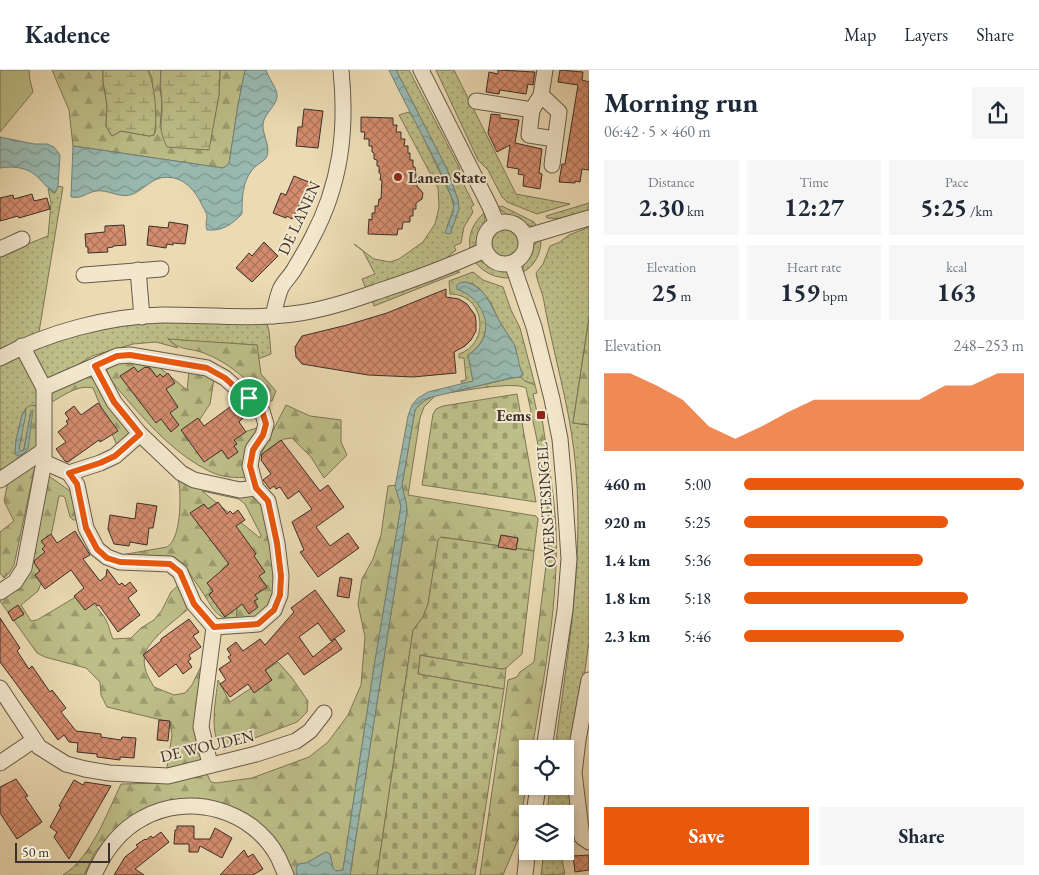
<!DOCTYPE html>
<html lang="en">
<head>
<meta charset="utf-8">
<style>
	body { margin:0; font-family:"EB Garamond",serif; background:#f6f6f7; color:#1f2937; height:100vh; display:flex; flex-direction:column; font-size:19px; white-space:nowrap }
	* { box-sizing:border-box; margin:0 }
	p { font-size:16px; color:#747a83 }
	.icon { flex:none; width:28px; height:28px; fill:none; stroke:currentColor; stroke-width:2; stroke-linecap:round; stroke-linejoin:round }
	.map { position:relative; flex:1; overflow:hidden }
	.panel { display:flex; flex-direction:column; background:#fff; width:450px }
	.panel>* { flex:none }
	.fabs { position:absolute; left:519px; top:670px; display:grid; gap:10px }
	.fabs a { display:grid; place-items:center; width:55px; height:55px; border-radius:0px; background:#fff; box-shadow:0 2px 8px #0003; font-size:25px }
	.scale { position:absolute; left:15px; bottom:12px; width:95px; box-sizing:border-box; padding-left:5px; border:2px solid #3b2f29; border-top:0; font-size:14px; line-height:18px; white-space:nowrap; color:#3b2f29; -webkit-text-stroke:4px #f2e7cd; paint-order:stroke }
	.pin { position:absolute; display:grid; place-items:center; width:42px; height:42px; color:#fff; margin:-21px; border:2px solid #fff; border-radius:50%; box-shadow:0 1px 5px #0007 }
	.round { display:grid; place-items:center; flex:none; width:52px; height:52px; border-radius:0px; background:#f6f6f7 }
	.summary { display:flex; align-items:center; justify-content:space-between; height:85px; padding:0 15px }
	h1 { font-size:28px; font-weight:700; line-height:38px }
	.figures { display:grid; grid-template-columns:repeat(3,1fr); gap:8px; height:85px; padding:5px 15px }
	.figures div { display:grid; align-content:center; border-radius:0px; background:#f6f6f7; text-align:center }
	.figures b { font-size:25px; font-weight:700 }
	.figures small { font-size:14px; font-weight:400 }
	.figures p { font-size:14px }
	.chart { height:140px; padding:10px 15px }
	.chart p { display:flex; justify-content:space-between }
	.chart svg { width:100%; height:90px; margin-top:5px; fill:#ea580c; opacity:.7 }
	.cta { display:flex; gap:10px; margin-top:auto; padding:10px 15px }
	.cta a { flex:1; height:58px; border-radius:0px; background:#ea580c; color:#fff; font-size:20px; font-weight:700; line-height:58px; text-align:center }
	.cta a+a { background:#f6f6f7; color:#1f2937 }
	ul { padding:0 15px; list-style:none; font-size:16px }
	li { display:grid; grid-template-columns:80px 60px 1fr; align-items:center; height:38px }
	li i { height:12px; border-radius:6px; background:#ea580c }
	header { display:flex; align-items:center; gap:30px; box-sizing:border-box; height:70px; padding:0 25px; background:#fff; border-bottom:1px solid #e0e1e3 }
	header strong { font-size:24px }
	nav { display:flex; gap:28px; margin-inline-start:auto; font-size:18px }
	main { display:flex; flex:1; min-height:0 }
	.map>svg:first-child { display:block }
</style>
</head>
<body>
<header>
<strong>Kadence</strong>
<nav><a>Map</a><a>Layers</a><a>Share</a></nav>
</header>
<main>
<div class="map">
<svg width="589" height="805" viewBox="0 0 589 805">
	<defs>
		<pattern id="grass-dots" width="8" height="8" patternUnits="userSpaceOnUse" patternTransform="scale(1.25)"><rect width="8" height="8" fill="#bdbe88"/><path d="M2 2h.1M6 6h.1" fill="none" stroke="#9b9b6f" stroke-width="1.8" stroke-linecap="round"/></pattern>
		<pattern id="forest-firs" width="22" height="20" patternUnits="userSpaceOnUse" patternTransform="scale(1.25)"><rect width="22" height="20" fill="#bdbe88"/><path d="M5 1l3.5 6h-7zM16 11l3.5 6h-7z" fill="#9b9b6f"/></pattern>
		<pattern id="wetland-marsh" width="20" height="14" patternUnits="userSpaceOnUse" patternTransform="scale(1.25)"><rect width="20" height="14" fill="#bdbe88"/><path d="M1 5h8M5 5V1M11 12h8M15 12V8" fill="none" stroke="#9b9b6f"/></pattern>
		<pattern id="cemetery-stones" width="16" height="16" patternUnits="userSpaceOnUse" patternTransform="scale(1.25)"><rect width="16" height="16" fill="#bdbe88"/><path d="M2 7V4a2 2 0 0 1 4 0v3zM10 15v-3a2 2 0 0 1 4 0v3z" fill="#9b9b6f"/></pattern>
		<pattern id="water-waves" width="16" height="10" patternUnits="userSpaceOnUse" patternTransform="scale(1.25)"><rect width="16" height="10" fill="#99bab1"/><path d="M0 5q4-4 8 0t8 0" fill="none" stroke="#7e9890"/></pattern>
		<pattern id="building-cross-hatch" width="8" height="8" patternUnits="userSpaceOnUse" patternTransform="scale(1.25)"><rect width="8" height="8" fill="#d48c6e"/><path d="M0 0l8 8M0 8l8-8" fill="none" stroke="#ad735a"/></pattern>
	</defs>
	<rect width="100%" height="100%" fill="#ebdab2"/>
	<filter id="stains"><feTurbulence type="fractalNoise" baseFrequency=".004" numOctaves="4"/><feColorMatrix values="0 0 0 0 .2 0 0 0 0 .09 0 0 0 0 .02 0 0 0 .5 -.17"/></filter>
	<radialGradient id="worn" r=".72"><stop offset=".6" stop-color="#630" stop-opacity="0"/><stop offset="1" stop-color="#630" stop-opacity=".3"/></radialGradient>
	<g fill="url(#grass-dots)" stroke="#7c7658">
		<path d="M396,0H409L459,97L465,117L474,135L471,137L473,142L464,157L461,173L454,176L456,180L443,191L367,221L362,209L375,204L363,181L354,174L374,189L390,192L399,189L423,172L435,154L439,137L438,118L399,45L409,42L416,52L451,126L454,137L447,157L450,164L459,139L458,130L447,99Z"/>
		<path d="M436,0H454L516,124L570,134L537,144L507,132L502,127L488,100L478,90Z"/>
		<path d="M58,116L63,117L39,262L0,279V185L48,166L51,133L48,119L55,123Z"/>
		<path d="M589,133V143L564,149L547,148L546,146Z"/>
		<path d="M502,136L534,152L537,157C529,157 501,143 498,137Z"/>
		<path d="M484,143C488,152 478,173 470,179C468,164 473,153 484,143Z"/>
		<path d="M589,157V248L573,353L589,355V572L570,703L581,770L565,774V744H547L550,716H565V679H555C568,580 586,481 574,381C568,331 553,282 544,232C543,222 537,213 536,203L543,194L550,176L560,172L569,165Z"/>
		<circle cx="505" cy="172" r="15"/>
		<path d="M541,170C541,183 535,196 523,202C522,191 531,174 541,170Z"/>
		<path d="M476,191C487,190 502,197 510,205V208C496,208 485,204 475,192Z"/>
		<path d="M447,201L460,202L374,236L372,230Z"/>
		<path d="M473,202L483,210L503,217L511,240L520,258L535,315L525,311L521,307L523,304L518,293L515,276L499,251L491,233L480,219L473,214L466,212L457,219C489,231 497,265 468,285L473,311L462,314L461,311L466,310L464,288H459V284C491,273 485,224 450,224L449,211Z"/>
		<path d="M147,252L267,254L269,260L271,284L258,289L257,275L169,270L178,278L156,272L133,274L92,286L56,308H47L32,281L39,276L99,258Z"/>
		<path d="M18,287L23,290L38,324L41,341L26,338L22,345L16,370L15,384L26,388L0,407V293Z"/>
		<path d="M229,493L241,499L236,551C216,547 215,542 205,526L219,517C220,506 219,499 229,493Z"/>
		<path d="M544,781H560L565,804L541,805Z"/>
	</g>
	<g fill="url(#forest-firs)" stroke="#7c7658" fill-rule="evenodd">
		<path d="M52,0H103V11L107,35L106,56L112,66L121,61L149,66L154,65L156,59L152,8L148,0H161L160,17L162,33L160,58L208,80L219,25L220,0H245L238,35L229,94L223,98L73,76L69,40Z"/>
		<path d="M589,248V355L573,353Z"/>
		<path d="M168,269L257,275L261,304L276,321L272,331H266C250,311 228,292 204,283C187,277 183,282 168,269Z"/>
		<path d="M142,283L187,320L190,293L215,302L210,334L200,349L198,358L201,375L267,355L250,407C236,408 222,408 209,401C177,385 153,359 130,333C121,322 110,312 106,298Z"/>
		<path d="M87,303L96,305L135,361L118,378L93,318C77,314 62,327 48,334L51,323Z"/>
		<path d="M517,307H521L525,311L535,315L537,323L533,324L538,347L542,348C547,384 554,421 556,458C559,530 544,607 532,679H528L527,709L518,770L503,805H480L508,610L517,607L520,602L534,592L551,455L549,451L540,384L526,318C514,311 463,321 447,323Z"/>
		<path d="M435,326L424,337L420,348L408,425L536,446L538,449L534,481L441,467L439,470L428,534L423,547L413,560L377,805H350L407,441C407,432 403,424 402,415L415,340L423,331Z"/>
		<path d="M31,335L36,336L41,341L40,379L26,388L21,385L23,384L31,341L24,380L21,381L19,379L26,338Z"/>
		<path d="M286,335L310,346L341,350V372L347,385L324,408L311,387L292,368L284,369L260,386Z"/>
		<path d="M36,392L14,495L9,503L4,508L0,503V462L14,451L4,431L8,412Z"/>
		<path d="M174,394L200,410L250,422L267,439L276,526L262,546L236,551L241,499L229,493C219,499 220,506 219,517L205,526L184,495L181,493L121,485L167,477C181,469 181,428 179,413C178,407 175,400 174,394ZM202,421L239,429L245,434L261,465L260,468Z"/>
		<path d="M49,406L77,426L86,450H73L70,447L65,428L63,426H59L42,511L38,521L21,535L31,551L37,550L79,525C89,527 101,541 106,550C109,555 110,563 113,569L131,568L141,558L154,550L162,540L171,522L183,511L197,532C184,543 149,568 145,584C142,597 148,607 154,617L174,625L185,623L192,615L205,588L210,686L166,703L172,665L170,652L107,637L101,625L100,612L86,598L45,587L37,583L0,531V526L13,519Z"/>
		<path d="M396,415L401,436L374,597L343,800L336,801L333,798L330,784C318,782 313,793 302,794L296,803L297,805H289L263,758L247,744L228,736L202,731L118,757L95,782L84,805H63C91,788 107,743 121,714L165,713L206,702L211,712L216,713L252,708L309,687L328,672L348,645L361,615L365,567L358,534L362,509L373,489L381,465L388,416Z"/>
		<path d="M420,585L502,599L506,598L504,619L418,604Z"/>
		<path d="M278,592L292,608L308,631L307,642L297,652L223,680C208,666 216,629 218,610L230,632L262,611L259,605Z"/>
	</g>
	<g fill="url(#wetland-marsh)" stroke="#7c7658">
		<path d="M103,0H148C155,16 158,49 154,65L149,66L121,61L112,66L106,56L107,35L103,11Z"/>
		<path d="M161,0H220L219,25L209,80L167,77C157,58 163,52 162,33C161,21 160,12 161,0Z"/>
	</g>
	<g fill="url(#cemetery-stones)" stroke="#7c7658">
		<path d="M517,324L536,432L422,415L433,344L436,339L443,336Z"/>
		<path d="M441,467L534,481L522,584L506,598L502,599L420,585L418,604L504,619L475,805H377L413,560L423,547L428,534L438,470Z"/>
	</g>
	<path fill="#bdbe88" stroke="#7c7658" d="M0,0H29L30,10L33,22L0,62Z"/>
	<g fill="url(#water-waves)" stroke="#73827b">
		<path d="M245,0H266C268,7 277,19 277,24C279,34 264,43 263,54C262,65 272,78 266,88C262,93 255,95 252,100C242,113 242,129 242,144C231,155 223,161 207,160C205,154 207,151 207,145C206,142 203,137 202,135C194,118 181,104 160,108C149,111 141,122 130,125C119,128 107,119 96,121C85,123 83,129 71,127L73,76L223,98L229,94L238,35Z"/>
		<path d="M389,0H396L447,99L458,130L459,139L450,164L445,163L453,142L454,133C436,87 410,45 389,0Z"/>
		<path d="M0,67L34,74H47L54,77L60,85L58,116L55,123C46,118 42,110 34,104C25,97 11,96 0,98Z"/>
		<path d="M466,212C487,218 491,237 501,254C505,261 510,267 514,274C518,284 518,295 523,305L521,307L510,308L428,328L420,334L415,340L402,415C403,424 407,432 407,441L350,805H297L296,798L298,794L306,793L326,782L330,784L333,798L336,801L343,800L374,597L401,436L395,417L408,346L412,335L418,328L428,322L473,311L468,285C498,267 487,230 457,219V215L459,213Z"/>
		<path d="M33,340L28,379L23,384L18,386L15,384L16,370L22,345L24,342L26,343L19,379L21,381L24,380L31,341Z"/>
	</g>
	<g fill="url(#building-cross-hatch)" stroke="#3b2f29">
		<path d="M498,0L535,2L533,15L528,14L526,24L500,20L499,24L486,22L489,2L498,4Z"/>
		<path d="M560,0L583,2L582,10L589,12V100L582,99L580,112L575,111V113L559,112L562,94H565L578,15L558,12Z"/>
		<path d="M304,39L323,41L318,78L296,76L298,57H302Z"/>
		<path d="M491,44L500,45V48L519,50L515,73L542,79L539,103L542,104L540,119L523,116L524,105L518,104L519,99L507,97L510,75L497,82L488,63Z"/>
		<path d="M361,47L393,48V55H397L396,62H401V69H405L404,76H408V83H410V90H413V97H415L417,116L423,123L422,129L416,133V139H413V146H410V152H403L402,159H398L397,165L368,164L369,149L372,150V143H375V136H378L379,129H381L382,110H380L381,104L379,103V96H377V90L374,89V83L372,82V76H369V69H364L365,62H361Z"/>
		<path d="M294,106L311,113L310,115H312L304,133L301,132L292,149L287,146L286,148L273,143L281,123L286,125Z"/>
		<path d="M32,124L34,131L47,128L50,139L19,148L18,146L0,151V128L13,125L14,129Z"/>
		<path d="M169,152L188,155L185,174L173,173V175L167,174L166,178L147,175L149,156L168,158Z"/>
		<path d="M124,155L126,175L113,176V177L107,178L108,182L88,183V177H86L85,164L105,162V156Z"/>
		<path d="M264,172L278,186L252,212L236,198L249,183L252,186Z"/>
		<path d="M446,219V227L459,229L467,234L475,245L476,251V261L471,270L465,276L454,282L456,303L413,307L368,305L302,294L296,287L295,277L302,266L347,255L387,243Z"/>
		<path d="M134,297L138,302L145,297L150,298L157,307L160,304L163,307L168,303L175,313L166,319L178,337L170,343L179,355L171,362L161,349L156,353L120,306Z"/>
		<path d="M98,333L118,361L100,372L99,370L68,392L65,391L56,379L66,372L58,362L68,354L66,351L69,349L65,343L74,336L81,345Z"/>
		<path d="M234,334L244,347L239,352L246,362L234,370L237,374L234,376L238,382L228,389L222,380L204,392L181,360L198,348L204,356Z"/>
		<path d="M281,370L320,421L328,415L344,437L316,457L330,476L348,463L359,478L318,507L300,482L304,480L292,452L312,439L299,421L288,429L280,417L276,419L274,416L270,419L263,410L271,404L261,390L262,384Z"/>
		<path d="M218,432L227,444L230,441L233,444L238,440L245,450L236,456L256,484L254,486L265,502L259,506L267,517L255,525L258,529L254,531L258,537L249,544L242,534L225,547L209,525L213,521L207,513L229,494L190,443L204,434L208,439Z"/>
		<path d="M137,433L157,436L153,458H149L147,475L130,472L129,476L114,474L108,459L110,445L135,449Z"/>
		<path d="M75,461L90,485L83,489L100,511L106,506L107,499L119,515L122,513L125,516L130,512L137,521L128,528L140,545L118,562L99,535L97,536L95,533L85,540L74,526L84,518L71,500L45,519L35,505L40,501L34,493L35,490L45,482L42,479L45,476L41,471L51,464L57,473Z"/>
		<path d="M501,465L518,468L516,480L498,477Z"/>
		<path d="M340,507L352,509L349,528L337,526Z"/>
		<path d="M315,520L345,561L331,571L318,553L299,567L313,587L335,569L342,579L304,605L288,583L265,600L272,610L254,623L248,614L230,627L220,614L226,610L219,599L231,591L228,587L231,585L227,579L236,572L243,581L260,569L265,575L294,542L291,538Z"/>
		<path d="M18,535L24,544L13,551L8,542Z"/>
		<path d="M0,548L20,578L17,581L29,599L32,596L50,622L52,620L66,638L61,642L76,661L101,664V667L121,670L122,667L136,668L134,688L120,687V690L97,687V684L77,682L78,673L69,672L64,665L58,670L0,592Z"/>
		<path d="M189,549L199,562L193,566L201,577L189,585L191,589L188,591L192,597L183,604L176,594L159,607L143,585L161,571V569Z"/>
		<path d="M159,650L170,651L168,671L157,670Z"/>
		<path d="M16,709L28,726L25,727L42,752L17,769L0,743V717Z"/>
		<path d="M74,710L83,715L85,712L111,716L69,789L54,767L57,762L50,757L61,737L59,736Z"/>
		<path d="M177,756H194V769H210L215,758L232,768L222,788L200,776L198,782H189V774H174L175,760H177Z"/>
		<path d="M161,762L169,772L135,799L144,805H114L125,787L138,777L136,775L145,769L146,770L151,766L153,768Z"/>
		<path d="M244,780L248,787L253,784L263,799L253,805H220Z"/>
		<path d="M589,785V800L575,802L573,786Z"/>
	</g>
	<g fill="none" stroke-linecap="round" stroke-linejoin="round">
		<defs>
			<g id="minor">
				<path d="M421,0L490,137L497,154"/>
				<path d="M545,0L541,25L532,40L529,65L555,69"/>
				<path d="M541,25L559,42L552,95"/>
				<path d="M476,31L532,40"/>
				<circle cx="505" cy="173" r="21"/>
				<path d="M525,167L589,148"/>
				<path d="M0,179L22,169"/>
				<path d="M512,193L534,257L552,329L560,369L564,414L569,489L565,540L544,679"/>
				<path d="M138,200L142,247"/>
				<path d="M84,205L161,199"/>
				<path d="M273,246C275,238 277,228 280,220C283,212 291,206 295,198C301,188 307,178 312,168C341,114 347,60 341,0"/>
				<path d="M0,288C48,262 109,246 163,245C209,245 254,250 300,243C326,239 351,231 376,222C413,210 450,196 485,180"/>
				<path d="M44,318L117,286L130,285L207,298L225,308L262,341L266,354L263,365L253,379L250,396L256,418L240,420L194,410L181,403L140,364L114,332L95,296"/>
				<path d="M44,392L69,403L77,415L86,458L97,479L107,487L120,492L170,494L180,502L194,534L214,557L201,657L210,694"/>
				<path d="M69,403L100,393L115,386L140,364"/>
				<path d="M0,410L43,381"/>
				<path d="M0,522L15,512L24,498L44,392V318L22,276"/>
				<path d="M214,557L258,554L274,540L280,525L281,506L277,473L268,431L256,418"/>
				<path d="M589,610L578,670L574,703L582,767L589,772"/>
				<path d="M0,618L39,677L66,694L85,699L109,703L168,706L256,684L296,671L310,661L324,643"/>
				<path d="M0,693L34,670"/>
				<path d="M534,744L538,716"/>
				<path d="M94,805C104,782 120,760 143,748C190,722 253,740 278,787C281,793 283,799 286,805"/>
				<path d="M525,805L528,776"/>
			</g>
		</defs>
		<use href="#minor" stroke="#675a4b" stroke-width="17"/>
		<use href="#minor" stroke="#f2e7cd" stroke-width="15"/>
	</g>
	<g fill="none" stroke-linecap="round" stroke-linejoin="round">
		<defs>
			<path id="route" d="M130,285L207,298L225,308L262,341L266,354L263,365L253,380L250,396L256,418L268,431L277,473L281,506L280,525L274,540L258,554L214,557L194,534L180,502L170,494L120,492L107,488L97,479L86,458L77,414L69,403L100,393L115,386L140,364L114,332L95,296L117,286Z"/>
		</defs>
		<use href="#route" stroke="#fff" stroke-width="10"/>
		<use href="#route" stroke="#ea580c" stroke-width="6"/>
	</g>
	<g fill="#8f2418" stroke="#f2e7cd" stroke-width="2">
		<circle cx="398" cy="107" r="5"/>
		<rect x="536" y="340" width="10" height="10" rx="2.5"/>
	</g>
	<g text-anchor="middle" dominant-baseline="central" stroke-width="4" stroke-linejoin="round" paint-order="stroke">
		<g font-size="16" font-weight="bold" fill="#3b2f29" stroke="#f2e7cd" text-anchor="start">
			<text x="408" y="107">Lanen State</text>
			<text x="531" y="345" text-anchor="end">Eems</text>
		</g>
		<g font-size="16" fill="#3b2f29" stroke="#f2e7cd">
			<text transform="translate(299 148) rotate(-65)">DE LANEN</text>
			<text transform="translate(546 435) rotate(-94)">OVERSTESINGEL</text>
			<text transform="translate(207 676) rotate(-13)">DE WOUDEN</text>
		</g>
	</g>
	<rect width="100%" height="100%" filter="url(#stains)"/>
	<rect width="100%" height="100%" fill="url(#worn)"/>
</svg>
<div class="fabs">
<a><svg class="icon" aria-label="locate" viewBox="0 0 24 24"><circle cx="12" cy="12" r="6"/><path d="M12 2v4M12 18v4M2 12h4M18 12h4"/></svg></a>
<a><svg class="icon" aria-label="layers" viewBox="0 0 24 24"><path d="M12 4l9 5-9 5-9-5zM3 14l9 5 9-5"/></svg></a>
</div>
<div class="scale">50 m</div>
<div class="pin" style="left:249px;top:328px;background:#1e9e55"><svg class="icon" aria-label="arrive" viewBox="0 0 24 24"><path d="M6 21V4h12l-3 4 3 4H6"/></svg></div>
</div>
<section class="panel">
<div class="summary"><div><h1>Morning run</h1><p>06:42 · 5 × 460 m</p></div><a class="round"><svg class="icon" aria-label="share" viewBox="0 0 24 24"><path d="M12 15V3M7 8l5-5 5 5M5 13v7h14v-7"/></svg></a></div>
<div class="figures">
<div><p>Distance</p><b>2.30<small> km</small></b></div>
<div><p>Time</p><b>12:27</b></div>
<div><p>Pace</p><b>5:25<small> /km</small></b></div>
</div>
<div class="figures">
<div><p>Elevation</p><b>25<small> m</small></b></div>
<div><p>Heart rate</p><b>159<small> bpm</small></b></div>
<div><p>kcal</p><b>163</b></div>
</div>
<div class="chart"><p><span>Elevation</span>248–253 m</p>
<svg viewBox="0 0 160 44" preserveAspectRatio="none"><path d="M0 44V6L10 6L20 12L30 19L40 32L50 38L60 32L70 25L80 19L90 19L100 19L110 19L120 19L130 12L140 12L150 6L160 6V44z"/></svg>
</div>
<ul>
<li><b>460 m</b>5:00<i style="width:100%"></i></li>
<li><b>920 m</b>5:25<i style="width:73%"></i></li>
<li><b>1.4 km</b>5:36<i style="width:64%"></i></li>
<li><b>1.8 km</b>5:18<i style="width:80%"></i></li>
<li><b>2.3 km</b>5:46<i style="width:57%"></i></li>
</ul>
<div class="cta"><a>Save</a><a>Share</a></div>
</section>
</main>
</body>
</html>
